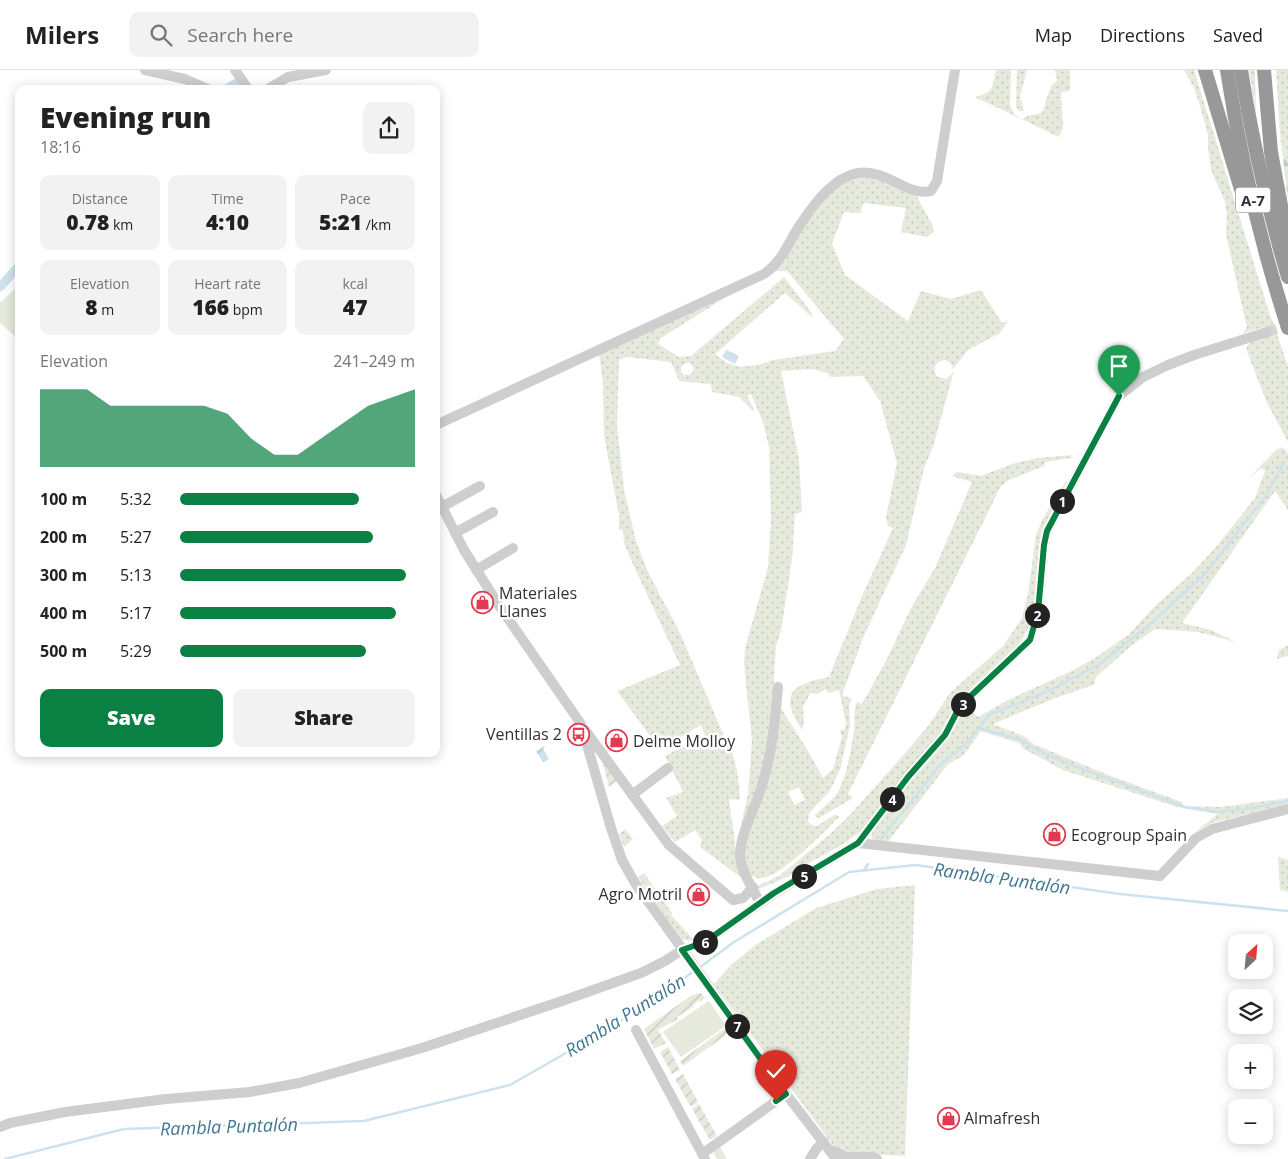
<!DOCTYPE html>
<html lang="en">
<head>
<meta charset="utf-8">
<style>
	body { margin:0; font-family:"Open Sans",sans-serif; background:#f2f2f2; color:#222; height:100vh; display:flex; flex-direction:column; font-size:19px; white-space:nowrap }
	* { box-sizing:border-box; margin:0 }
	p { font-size:16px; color:#767676 }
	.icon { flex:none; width:28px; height:28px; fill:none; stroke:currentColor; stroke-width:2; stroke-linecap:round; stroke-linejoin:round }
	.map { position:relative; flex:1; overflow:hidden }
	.details { position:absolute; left:15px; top:15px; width:425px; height:672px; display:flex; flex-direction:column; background:#fff; border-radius:10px; box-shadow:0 2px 12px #0003 }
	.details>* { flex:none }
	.needle { width:32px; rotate:26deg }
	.controls { position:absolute; left:1228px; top:864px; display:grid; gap:10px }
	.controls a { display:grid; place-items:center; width:45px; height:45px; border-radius:10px; background:#fff; box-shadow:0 2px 12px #0003; font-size:25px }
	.pin { position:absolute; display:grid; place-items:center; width:42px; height:42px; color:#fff; margin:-51px -21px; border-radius:50% 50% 50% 0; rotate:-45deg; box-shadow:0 0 5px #0007 }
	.pin .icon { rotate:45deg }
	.km { position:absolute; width:25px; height:25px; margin:-12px; border-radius:50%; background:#222; color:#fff; font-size:14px; line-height:25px; text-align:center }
	.round { display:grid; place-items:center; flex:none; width:52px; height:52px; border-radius:10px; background:#f2f2f2 }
	.summary { display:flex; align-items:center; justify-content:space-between; height:85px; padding:0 25px }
	h1 { font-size:28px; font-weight:800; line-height:38px }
	.stats { display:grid; grid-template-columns:repeat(3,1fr); gap:8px; height:85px; padding:5px 25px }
	.stats div { display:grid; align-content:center; border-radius:10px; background:#f2f2f2; text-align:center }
	.stats b { font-size:21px; font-weight:800 }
	.stats small { font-size:14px; font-weight:400 }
	.stats p { font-size:14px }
	.chart { height:140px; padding:10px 25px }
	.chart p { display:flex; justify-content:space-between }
	.chart svg { width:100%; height:90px; margin-top:5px; fill:#0b8043; opacity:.7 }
	.cta { display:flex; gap:10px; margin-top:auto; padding:10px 25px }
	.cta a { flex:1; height:58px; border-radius:10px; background:#0b8043; color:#fff; font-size:20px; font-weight:800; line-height:58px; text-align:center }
	.cta a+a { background:#f2f2f2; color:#222 }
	ul { padding:0 25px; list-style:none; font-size:16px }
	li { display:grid; grid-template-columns:80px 60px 1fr; align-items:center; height:38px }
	li i { height:12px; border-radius:6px; background:#0b8043 }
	header { display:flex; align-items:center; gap:30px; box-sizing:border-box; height:70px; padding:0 25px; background:#fff; border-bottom:1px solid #e0e0e0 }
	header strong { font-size:24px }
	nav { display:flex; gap:28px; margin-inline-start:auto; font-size:18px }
	.search { width:350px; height:45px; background:#f2f2f2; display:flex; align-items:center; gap:12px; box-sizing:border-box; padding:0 18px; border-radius:10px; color:#767676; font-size:19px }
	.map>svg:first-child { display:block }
</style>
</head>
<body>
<header>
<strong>Milers</strong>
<div class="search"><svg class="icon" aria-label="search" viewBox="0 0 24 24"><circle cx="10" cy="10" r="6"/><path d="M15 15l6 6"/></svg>Search here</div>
<nav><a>Map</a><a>Directions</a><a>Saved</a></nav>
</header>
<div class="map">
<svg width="1288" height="1089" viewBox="0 0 1288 1089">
	<defs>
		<pattern id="grass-dots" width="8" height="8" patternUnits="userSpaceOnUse" patternTransform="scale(1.25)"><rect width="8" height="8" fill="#e5eadd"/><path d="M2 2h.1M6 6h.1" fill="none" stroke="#c5c9be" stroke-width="1.8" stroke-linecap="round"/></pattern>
		<pattern id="forest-firs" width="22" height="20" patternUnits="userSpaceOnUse" patternTransform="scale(1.25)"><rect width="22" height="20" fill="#e5eadd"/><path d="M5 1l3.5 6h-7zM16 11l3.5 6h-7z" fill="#c5c9be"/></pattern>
		<pattern id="park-crowns" width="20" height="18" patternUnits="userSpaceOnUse" patternTransform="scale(1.25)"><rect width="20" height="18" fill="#e5eadd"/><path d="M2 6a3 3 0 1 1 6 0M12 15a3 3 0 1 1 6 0" fill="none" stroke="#c5c9be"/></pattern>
		<pattern id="garden-furrows" width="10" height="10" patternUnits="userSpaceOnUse" patternTransform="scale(1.25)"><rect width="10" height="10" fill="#e5eadd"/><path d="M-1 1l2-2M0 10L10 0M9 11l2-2" fill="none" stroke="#c5c9be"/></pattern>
		<pattern id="water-waves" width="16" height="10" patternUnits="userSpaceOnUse" patternTransform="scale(1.25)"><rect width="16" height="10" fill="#cde2ec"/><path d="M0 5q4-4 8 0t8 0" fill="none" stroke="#b0c2cb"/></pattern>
	</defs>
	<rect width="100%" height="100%" fill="#fff"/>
	<g fill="url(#grass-dots)" fill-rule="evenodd">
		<path d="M996,0H1011L1010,34L1013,43L1022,50L1027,46L1042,43L1051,16L1057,11L1055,0H1070V21L1061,22L1063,58L1059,67L975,27C994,22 992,18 996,0Z"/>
		<path d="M1017,0H1027L1020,26L1024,41H1019L1016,36Z"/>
		<path d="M1184,0H1194L1268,239L1288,296V372L1267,333L1246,279L1250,272L1269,265L1265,257L1243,263L1247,258L1226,164L1227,144L1224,129L1211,100L1208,79V65L1201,39L1194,18Z"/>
		<path d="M1249,0H1255L1256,43Z"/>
		<path d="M1276,0H1288V91L1280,64Z"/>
		<path d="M867,106L880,108L916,125L933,156L934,161L927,167L901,162L906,138L863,133L861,143L844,142L832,174L845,205L908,251L921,221L951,229L981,220L1002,253L1008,251L1000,263L968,280L953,299L951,293L945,290C935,291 931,300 938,307L947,309L953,302L952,308L933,377L924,398L906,475L863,568L842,625L852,629L849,636L850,655L840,700L829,722L809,743L808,752L812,755L817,756L836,744L839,747C824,762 783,805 762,808C757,809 753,807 749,803C745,798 744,791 744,785C744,766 754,744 762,727C767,716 769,702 772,690C777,673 777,655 780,638H781L808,681L823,708L833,699L842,667L840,660H844L846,654L839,620L829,623L825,619C819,624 818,625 811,622L803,637L804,651L802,660C778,624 792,614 829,607L863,524L893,458L888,456L886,447L897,393L880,331L863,306L830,307L828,303L813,299L781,301L799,389L802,442L795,444L792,489L781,561L776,576L770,673L763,706L741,769L740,759L748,724L752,671L744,593L745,578L768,497L771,449L769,377L763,352L751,324L747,326L754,339V342L739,327L712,322L711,314L679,311L671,292L627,287L619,290L617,355L624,420L636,471L648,502L680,563L724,666C736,685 739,708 740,730L729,729L737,789L744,807L743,809L700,777L702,770L695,760L675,772L662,756L677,746L666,728L683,722L665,686L705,665L701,655L665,676L656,674L617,621L680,595L631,490L624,473L623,460H619V445L604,366L603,313L599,283L707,231L742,217L661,268L658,274L679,287L691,286L784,207L811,242L813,248L785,223L715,284L727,293L740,297L762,294L773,290L835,281L844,269L787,201H774L785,191L799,163L834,119L848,111ZM685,293H690L694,298L693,302L690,305H684L681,302V297ZM799,717L805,730L794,735L788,722Z"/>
		<path d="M1282,378L1286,380L1288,384V440L1275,421L1182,553L1211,560L1236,572L1198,562L1155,559L1131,576L1096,607L1094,615L1055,628L993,654L1024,666L1033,674L1111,706L1182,732L1183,736L1220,737L1288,728V735L1214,752L1195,762L1218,744L1177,737L1063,700L1024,679L1019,673L981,661L963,686L948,694L888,772L873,770L871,765L876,755L962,641L966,637L978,647L1010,629L1074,600L1098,586L1129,564L1155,536L1193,502L1216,477L1255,428L1265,401L1261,398L1248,409L1277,379Z"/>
		<path d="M1072,385L1071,388L1045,392L1044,396L1007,411L1001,416L848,724L853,728L819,748L816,747L815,745C821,739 829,733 835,726C846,713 852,676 854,659C855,649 853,642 857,632L862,634L888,587L911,538L935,498L972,412L952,406L957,402L981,406L1012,394L1038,388Z"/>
		<path d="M1066,411H1069L1045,455L1033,548L1018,578L946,656L861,761L842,775L809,793L789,806L759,819L757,818V816L779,806L828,766L848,747L907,681L929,655L950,623L1003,576L1022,548L1028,524L1036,465L1043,448Z"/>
		<path d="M1288,575V586L1277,589L1279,580Z"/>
		<path d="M625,759L633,769L624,777L619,764Z"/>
		<path d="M1278,787L1288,790V822L1280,820Z"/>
		<path d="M644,803L672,843L671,845L694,870H682L638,807Z"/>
		<path d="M915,815L905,1086L844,1083L832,1074L714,914L732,894L757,874L816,838L877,819Z"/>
	</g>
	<path fill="url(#forest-firs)" d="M1280,64L1288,91V131Z"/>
	<path fill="url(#park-crowns)" d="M720,1077L727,1089H717L713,1082Z"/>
	<g fill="url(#garden-furrows)">
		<path d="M602,690L617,711L609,717Z"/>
		<path d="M701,923L705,928L700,932L699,930L693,935L694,936L677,947L678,949L658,960L666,973L654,979L644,959L692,925Z"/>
		<path d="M727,957L730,962L683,996L680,991Z"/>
		<path d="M668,977L680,1000L672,1004L660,982Z"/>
		<path d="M683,1004L698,1032L691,1037L675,1009Z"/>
		<path d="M699,1034L717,1066L710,1070L692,1039Z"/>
	</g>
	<g fill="#e5eadd">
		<path d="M19,215V270L0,253V233Z"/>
		<path d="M709,931L726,956L681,987L663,962Z"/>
	</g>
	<g fill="url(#water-waves)">
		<path d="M726,280L739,286L735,294L722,287Z"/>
		<path d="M544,676L545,677L543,679L549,689L543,692L536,681Z"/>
	</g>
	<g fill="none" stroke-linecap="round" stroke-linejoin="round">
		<g stroke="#cde2ec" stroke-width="2.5">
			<path d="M979,658L1021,670L1037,680L1074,696L1185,737L1217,742L1246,739L1288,731"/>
			<path d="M881,769L941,694L967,673L989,645L1048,621L1100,594L1148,556L1206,503L1264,428L1284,393"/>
			<path d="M864,800L868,794"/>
			<path d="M699,898L734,872L849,802L915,795L1120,824L1288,841"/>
			<path d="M5,1089L124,1059L364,1051L510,1015L608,959L674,916L694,901"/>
		</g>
		<g stroke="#cde2ec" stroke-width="9">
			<path d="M226,19L236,13"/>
			<path d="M0,217L19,196"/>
		</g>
		<path stroke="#d6d6d6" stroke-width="10" stroke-dasharray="10 5" stroke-linecap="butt" d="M1267,262L1288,255"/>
		<g stroke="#cecece" stroke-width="10">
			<path d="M145,0L185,9L208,19"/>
			<path d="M235,0L248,19"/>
			<path d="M268,19L288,7L326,0"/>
			<path d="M436,355L764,204C785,189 788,171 802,152C815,133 834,107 858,103C887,99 908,127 931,121L937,111L955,0"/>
			<path d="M436,425L464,480L500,537L581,654L611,758L622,790L635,813L786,1024L836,1089"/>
			<path d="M442,437L480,416"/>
			<path d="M455,463L493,442"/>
			<path d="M476,500L513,478"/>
			<path d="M585,660L669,775L733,830L743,828L753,817"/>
			<path d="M632,725L668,698"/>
			<path d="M858,773L1160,806L1196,768L1212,759L1288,739"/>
			<path d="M760,833C753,819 740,800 740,784C741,762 755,739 761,718C772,685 775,652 778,617"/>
			<path d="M636,960L705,1089"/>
			<path d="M0,1057L10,1053L65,1042L166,1029L250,1022L299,1013L422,978L565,930L641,903L665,891L682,880L705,872L775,823L858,773L907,707L945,665L960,636L1030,570L1038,542L1044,475L1047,461L1119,326L1124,322L1143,307L1168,295L1194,285L1267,262"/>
			<path d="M831,1080L846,1087H873L877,1089"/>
			<path d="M702,1084L786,1024"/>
			<path d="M810,1089L817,1078L824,1072"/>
		</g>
		<g stroke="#989898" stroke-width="14">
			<path d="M1205,0L1246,136"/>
			<path d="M1227,0C1240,87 1261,174 1288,258"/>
			<path d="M1241,0C1252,70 1268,139 1288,207"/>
			<path d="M1264,0L1271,82L1288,173"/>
		</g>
	</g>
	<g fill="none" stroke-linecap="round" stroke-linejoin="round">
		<defs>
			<path id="route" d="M776,1031L786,1024L682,880L705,872L774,823L858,773L908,707L945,665L960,636L1030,570L1038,542L1044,475L1047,461L1119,326"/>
		</defs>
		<use href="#route" stroke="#fff" stroke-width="10"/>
		<use href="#route" stroke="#0b8043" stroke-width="6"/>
	</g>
	<defs>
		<symbol id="shop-ring" viewBox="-11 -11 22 22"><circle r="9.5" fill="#fff" stroke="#e03b50" stroke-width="1.5"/><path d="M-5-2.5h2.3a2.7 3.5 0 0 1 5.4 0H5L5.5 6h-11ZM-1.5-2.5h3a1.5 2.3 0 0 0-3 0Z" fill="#e03b50"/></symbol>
		<symbol id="bus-ring" viewBox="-11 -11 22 22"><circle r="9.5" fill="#fff" stroke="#e03b50" stroke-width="1.5"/><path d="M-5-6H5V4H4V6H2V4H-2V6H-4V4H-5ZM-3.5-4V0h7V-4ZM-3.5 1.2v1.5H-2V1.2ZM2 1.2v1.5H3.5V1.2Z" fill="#e03b50"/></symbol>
	</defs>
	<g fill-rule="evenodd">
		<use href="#shop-ring" x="470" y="520" width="25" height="25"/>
		<use href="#bus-ring" x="566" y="652" width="25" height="25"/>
		<use href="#shop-ring" x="604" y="658" width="25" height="25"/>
		<use href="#shop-ring" x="1042" y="752" width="25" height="25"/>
		<use href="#shop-ring" x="686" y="812" width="25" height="25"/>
		<use href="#shop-ring" x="936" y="1036" width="25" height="25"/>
	</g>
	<g text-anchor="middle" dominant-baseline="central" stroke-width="5" stroke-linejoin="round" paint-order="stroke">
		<rect fill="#fff" stroke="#6f6f6f" stroke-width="1" x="1235.5" y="117.5" width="35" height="25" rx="4"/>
		<g font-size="15" font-weight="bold" fill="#313131">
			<text x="1253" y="130">A-7</text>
		</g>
		<g font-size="16" fill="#313131" stroke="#fff" text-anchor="start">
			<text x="499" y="523">Materiales<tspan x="499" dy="18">Llanes</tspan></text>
			<text x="562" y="664" text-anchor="end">Ventillas 2</text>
			<text x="633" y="671">Delme Molloy</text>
			<text x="1071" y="765">Ecogroup Spain</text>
			<text x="682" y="824" text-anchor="end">Agro Motril</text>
			<text x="964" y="1048">Almafresh</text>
		</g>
		<g font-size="18" font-style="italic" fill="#407792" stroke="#fff">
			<text transform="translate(1002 808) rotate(8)">Rambla Puntalón</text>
			<text transform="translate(625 945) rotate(-32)">Rambla Puntalón</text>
			<text transform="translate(229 1056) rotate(-2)">Rambla Puntalón</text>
		</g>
	</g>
</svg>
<div class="controls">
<a><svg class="needle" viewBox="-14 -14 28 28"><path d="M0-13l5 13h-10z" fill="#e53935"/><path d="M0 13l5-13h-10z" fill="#767676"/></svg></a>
<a><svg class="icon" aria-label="layers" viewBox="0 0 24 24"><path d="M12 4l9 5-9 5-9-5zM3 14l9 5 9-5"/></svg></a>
<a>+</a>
<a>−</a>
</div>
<div class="pin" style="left:1119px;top:326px;background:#1e9e55"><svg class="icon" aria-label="arrive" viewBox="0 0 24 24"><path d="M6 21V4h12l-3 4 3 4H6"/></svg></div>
<div class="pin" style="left:776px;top:1031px;background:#d93025"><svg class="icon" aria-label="check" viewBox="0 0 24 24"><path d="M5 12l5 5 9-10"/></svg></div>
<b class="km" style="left:1062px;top:431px">1</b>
<b class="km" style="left:1037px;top:545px">2</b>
<b class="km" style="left:963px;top:634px">3</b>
<b class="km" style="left:892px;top:729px">4</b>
<b class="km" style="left:804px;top:806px">5</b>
<b class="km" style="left:705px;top:872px">6</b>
<b class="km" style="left:737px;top:956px">7</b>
<section class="details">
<div class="summary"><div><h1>Evening run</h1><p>18:16</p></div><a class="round"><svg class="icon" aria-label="share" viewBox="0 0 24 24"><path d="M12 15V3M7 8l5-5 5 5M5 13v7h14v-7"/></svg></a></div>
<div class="stats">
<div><p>Distance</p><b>0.78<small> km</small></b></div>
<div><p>Time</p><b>4:10</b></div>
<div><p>Pace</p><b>5:21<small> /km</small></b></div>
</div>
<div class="stats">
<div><p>Elevation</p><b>8<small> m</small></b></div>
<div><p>Heart rate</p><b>166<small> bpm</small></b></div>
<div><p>kcal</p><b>47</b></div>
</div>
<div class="chart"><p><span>Elevation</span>241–249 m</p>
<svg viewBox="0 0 160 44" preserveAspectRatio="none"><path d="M0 44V6L10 6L20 6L30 14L40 14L50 14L60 14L70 14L80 18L90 30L100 38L110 38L120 30L130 22L140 14L150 10L160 6V44z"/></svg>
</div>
<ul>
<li><b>100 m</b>5:32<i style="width:76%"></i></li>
<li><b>200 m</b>5:27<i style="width:82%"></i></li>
<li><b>300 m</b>5:13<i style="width:96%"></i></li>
<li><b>400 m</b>5:17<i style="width:92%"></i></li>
<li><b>500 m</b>5:29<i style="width:79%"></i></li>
</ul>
<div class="cta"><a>Save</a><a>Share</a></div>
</section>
</div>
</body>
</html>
